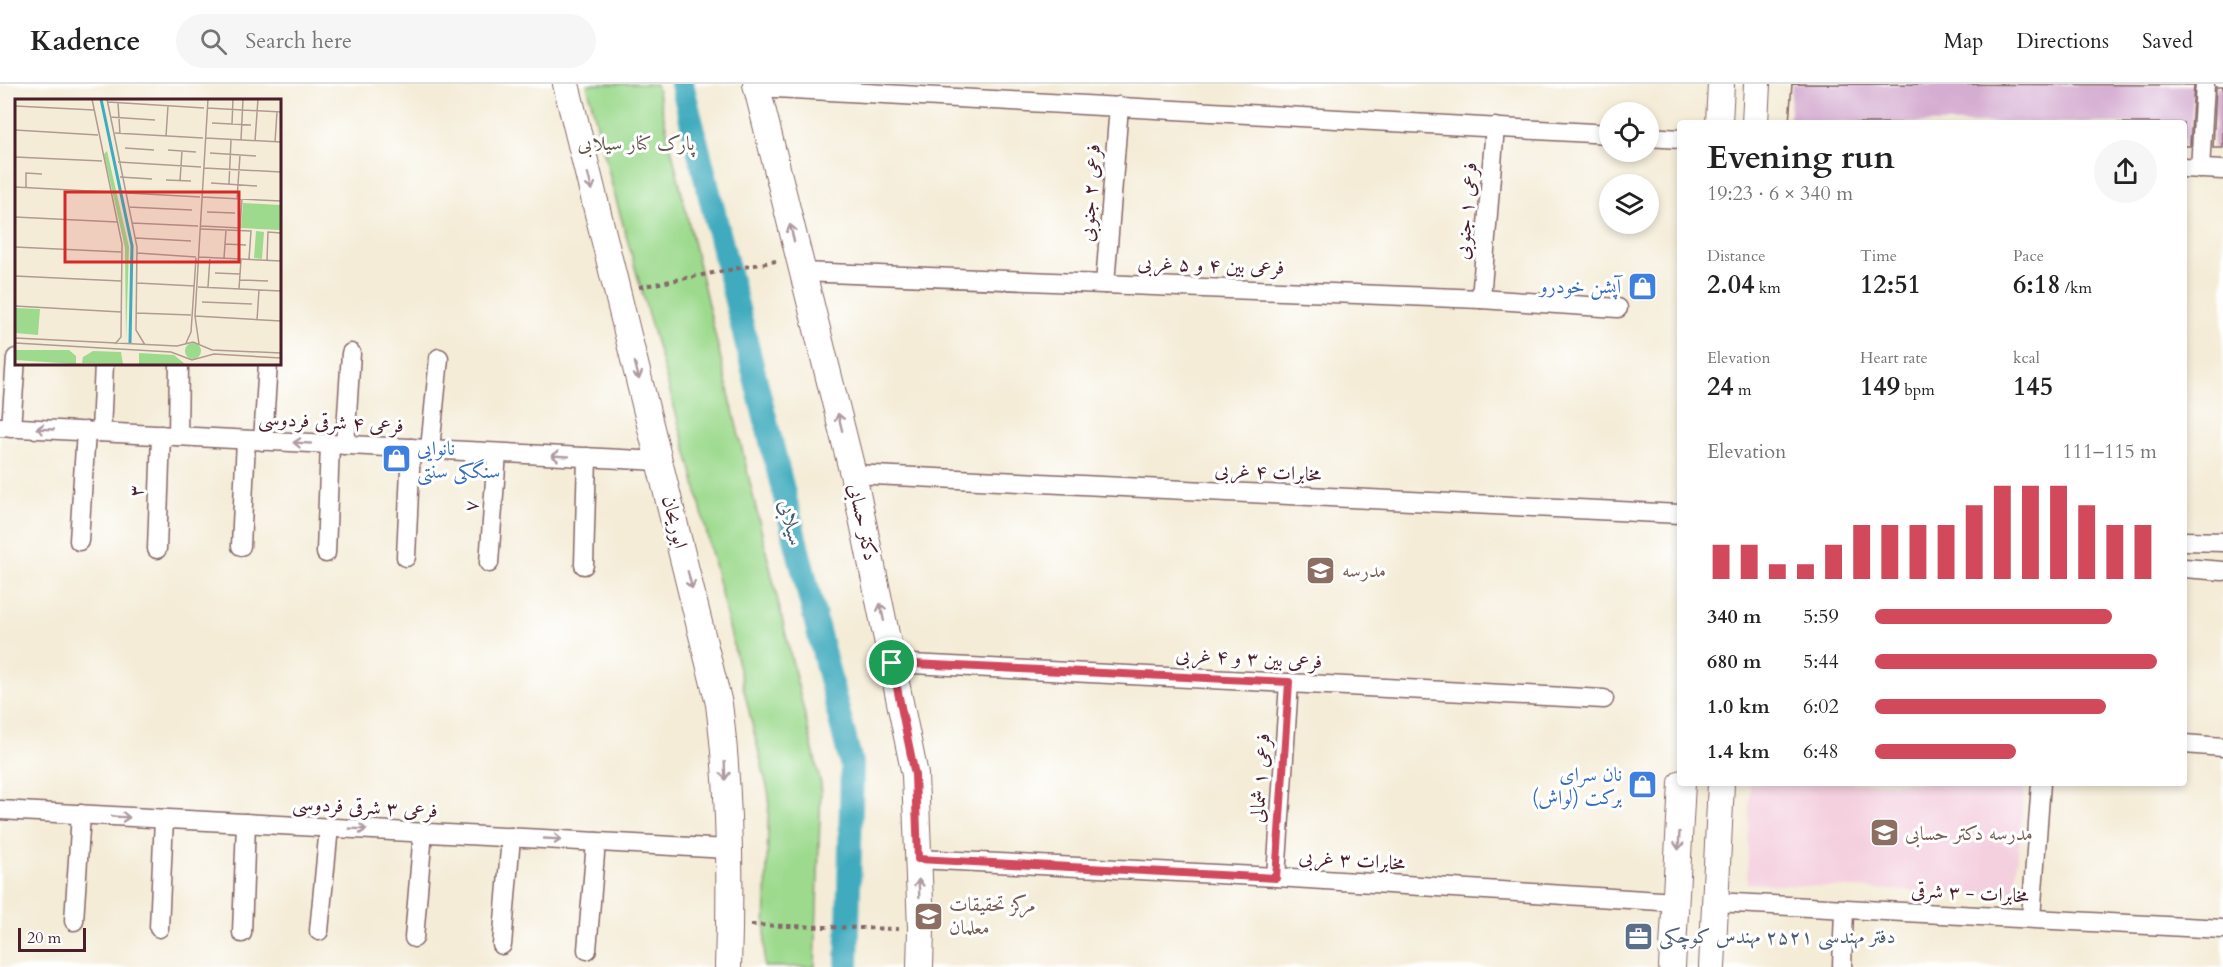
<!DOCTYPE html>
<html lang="en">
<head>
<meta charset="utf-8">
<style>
	body { margin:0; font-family:Cardo,Amiri,serif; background:#f6f6f6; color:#222; height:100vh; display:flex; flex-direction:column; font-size:22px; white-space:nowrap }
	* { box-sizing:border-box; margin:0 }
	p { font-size:20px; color:#767676 }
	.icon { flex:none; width:33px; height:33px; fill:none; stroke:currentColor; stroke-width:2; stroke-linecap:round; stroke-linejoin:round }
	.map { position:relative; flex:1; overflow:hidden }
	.details { position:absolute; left:1677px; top:36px; width:510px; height:666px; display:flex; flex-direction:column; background:#fff; border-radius:6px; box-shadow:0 3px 9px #0003 }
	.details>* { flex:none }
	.controls { position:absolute; left:1599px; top:18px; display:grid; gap:12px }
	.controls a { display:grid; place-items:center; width:60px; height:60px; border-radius:50%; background:#fff; box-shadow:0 3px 9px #0003; font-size:30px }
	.scale { position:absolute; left:18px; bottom:15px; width:68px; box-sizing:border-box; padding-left:6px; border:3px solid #4a1f2b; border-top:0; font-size:16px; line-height:21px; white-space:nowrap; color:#4a1f2b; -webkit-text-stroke:4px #fff; paint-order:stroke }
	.pin { position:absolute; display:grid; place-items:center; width:51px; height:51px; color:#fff; margin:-26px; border:3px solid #fff; border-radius:50%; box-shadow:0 2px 6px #0007 }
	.round { display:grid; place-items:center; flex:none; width:63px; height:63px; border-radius:32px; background:#f6f6f6 }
	.overview { display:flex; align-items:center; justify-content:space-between; height:102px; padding:0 30px }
	h1 { font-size:33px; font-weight:700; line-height:45px }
	.figures { display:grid; grid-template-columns:repeat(3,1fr); gap:9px; height:102px; padding:6px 30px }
	.figures div { display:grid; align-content:center }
	.figures b { font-size:26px; font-weight:700 }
	.figures small { font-size:16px; font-weight:400 }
	.figures p { font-size:16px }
	.chart { height:168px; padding:12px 30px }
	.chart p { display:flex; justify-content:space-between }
	.chart svg { width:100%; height:108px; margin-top:6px; stroke:#d1495b; stroke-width:6 }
	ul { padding:0 30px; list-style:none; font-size:20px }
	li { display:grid; grid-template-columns:96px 72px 1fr; align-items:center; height:45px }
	li i { height:15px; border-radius:8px; background:#d1495b }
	header { display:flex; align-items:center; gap:36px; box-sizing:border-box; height:84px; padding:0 30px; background:#fff; border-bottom:2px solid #e0e0e0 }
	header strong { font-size:28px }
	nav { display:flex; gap:33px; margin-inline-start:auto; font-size:21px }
	.search { width:420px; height:54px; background:#f6f6f6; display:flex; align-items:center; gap:15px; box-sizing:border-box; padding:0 21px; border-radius:33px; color:#767676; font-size:22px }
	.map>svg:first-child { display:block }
</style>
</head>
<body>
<header>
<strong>Kadence</strong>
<div class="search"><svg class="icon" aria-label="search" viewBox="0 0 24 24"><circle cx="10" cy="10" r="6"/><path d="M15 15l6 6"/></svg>Search here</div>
<nav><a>Map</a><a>Directions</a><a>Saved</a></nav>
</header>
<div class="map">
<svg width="2223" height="883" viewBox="0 0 2223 883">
	<rect width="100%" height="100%" fill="#fff"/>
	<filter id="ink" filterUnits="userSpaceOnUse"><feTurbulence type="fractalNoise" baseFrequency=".0167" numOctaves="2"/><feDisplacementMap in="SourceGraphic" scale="12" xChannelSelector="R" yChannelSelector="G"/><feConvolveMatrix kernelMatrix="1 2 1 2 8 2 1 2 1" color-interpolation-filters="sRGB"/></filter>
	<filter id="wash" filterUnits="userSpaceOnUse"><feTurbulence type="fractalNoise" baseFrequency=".008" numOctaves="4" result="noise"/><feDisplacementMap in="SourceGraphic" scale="24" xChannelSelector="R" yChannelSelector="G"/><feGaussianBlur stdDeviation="1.35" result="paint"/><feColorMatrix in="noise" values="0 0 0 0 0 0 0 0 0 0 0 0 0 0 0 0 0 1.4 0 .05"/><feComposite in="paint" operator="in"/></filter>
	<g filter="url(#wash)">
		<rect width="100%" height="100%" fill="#f4ecd7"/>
		<path fill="#f4cfde" d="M1750,699H2025L2014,812L1747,799Z"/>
		<path fill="#9dda8e" stroke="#747c5c" stroke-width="1.5" d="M587,0H656L821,700L815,883H764L769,711L691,383L612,101Z"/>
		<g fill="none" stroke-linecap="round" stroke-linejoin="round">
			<path stroke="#3fabbe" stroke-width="24" d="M682,0L852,683L847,883"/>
		</g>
		<g id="blocks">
			<g fill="#d5add1">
				<path d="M1792,0L2194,1L2190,62H2184V39H1789Z"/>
				<path d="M2216,3H2223V64H2213Z"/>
			</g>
		</g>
	</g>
	<g filter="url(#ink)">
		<use href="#blocks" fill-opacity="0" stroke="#866767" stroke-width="1.5"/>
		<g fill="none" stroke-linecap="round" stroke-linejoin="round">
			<defs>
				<g id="minor">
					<path d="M757,3L1610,50"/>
					<path d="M1648,53L1680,55"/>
					<path d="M2184,84L2223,86"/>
					<path d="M2200,85L2205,0"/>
					<path d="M802,188L1481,215L1618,224"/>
					<path d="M1105,200L1119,22"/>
					<path d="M1481,215L1495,43"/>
					<path d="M0,343L660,377"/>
					<path d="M11,344L16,274"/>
					<path d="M101,348L104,279"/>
					<path d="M178,352L179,279"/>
					<path d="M263,357L268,279"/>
					<path d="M345,361L351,269"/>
					<path d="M430,365L439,274"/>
					<path d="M853,390L1680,430"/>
					<path d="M79,457L86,347"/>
					<path d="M2184,457L2223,458"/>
					<path d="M241,462L246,356"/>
					<path d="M157,465L161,351"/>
					<path d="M326,469L330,360"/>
					<path d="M406,473L411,364"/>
					<path d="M489,479L497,369"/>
					<path d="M584,481L587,373"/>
					<path d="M2184,484L2223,487"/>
					<path d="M892,579L1604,615"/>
					<path d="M2184,660L2223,663"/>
					<path d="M0,726L728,765"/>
					<path d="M918,775L1276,793L1676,818"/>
					<path d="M1276,793L1289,599"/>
					<path d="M1715,818L2223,845"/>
					<path d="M2031,834L2041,699"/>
					<path d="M74,837L81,730"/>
					<path d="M159,844L164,735"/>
					<path d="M319,847L329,743"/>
					<path d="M242,849L246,739"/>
					<path d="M414,854L423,748"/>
					<path d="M502,861L511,753"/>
					<path d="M587,866L596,758"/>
					<path d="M1842,883L1844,825"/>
				</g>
				<g id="secondary">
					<path d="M566,0L719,620C730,707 731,796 728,883"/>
					<path d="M756,0L853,390L915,691L921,845L920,883"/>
					<path d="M1719,39L1721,0"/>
					<path d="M1755,39L1757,0"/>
					<path d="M1672,883L1682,699"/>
					<path d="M1712,883L1721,699"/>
				</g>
			</defs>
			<use href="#minor" stroke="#866767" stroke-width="21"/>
			<use href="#secondary" stroke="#866767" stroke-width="28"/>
			<g stroke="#866767" stroke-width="4" stroke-dasharray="4.5 4.5" stroke-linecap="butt">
				<path d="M639,203L776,177"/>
				<path d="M751,841L899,845"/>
			</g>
			<use href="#minor" stroke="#fff" stroke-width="18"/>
			<use href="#secondary" stroke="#fff" stroke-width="26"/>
		</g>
		<defs><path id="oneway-shaft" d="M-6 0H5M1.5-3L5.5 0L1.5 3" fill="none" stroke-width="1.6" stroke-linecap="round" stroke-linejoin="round" transform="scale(1.5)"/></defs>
		<g stroke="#ae9aa0">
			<use href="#oneway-shaft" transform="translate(590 98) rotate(76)"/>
			<use href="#oneway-shaft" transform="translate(792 149) rotate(-104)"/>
			<use href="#oneway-shaft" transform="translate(637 287) rotate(76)"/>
			<use href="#oneway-shaft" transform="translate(840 338) rotate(-104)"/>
			<use href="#oneway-shaft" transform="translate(45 345) rotate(-177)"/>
			<use href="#oneway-shaft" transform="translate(302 359) rotate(-177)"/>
			<use href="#oneway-shaft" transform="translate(560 372) rotate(-177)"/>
			<use href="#oneway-shaft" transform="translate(690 496) rotate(76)"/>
			<use href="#oneway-shaft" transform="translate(882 528) rotate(-102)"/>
			<use href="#oneway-shaft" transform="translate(725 687) rotate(88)"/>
			<use href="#oneway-shaft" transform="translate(121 733) rotate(3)"/>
			<use href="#oneway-shaft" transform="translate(358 745) rotate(3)"/>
			<use href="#oneway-shaft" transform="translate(553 755) rotate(3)"/>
			<use href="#oneway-shaft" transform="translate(1679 757) rotate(93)"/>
			<use href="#oneway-shaft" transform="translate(919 804) rotate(-92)"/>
		</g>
	</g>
	<g fill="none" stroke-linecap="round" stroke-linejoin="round" filter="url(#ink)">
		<defs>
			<path id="route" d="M892,579L1289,598L1276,794L918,775L915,691Z"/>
		</defs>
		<use href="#route" stroke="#fff" stroke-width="12"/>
		<use href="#route" stroke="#d1495b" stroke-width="8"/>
	</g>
	<defs>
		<symbol id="shop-square" viewBox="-11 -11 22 22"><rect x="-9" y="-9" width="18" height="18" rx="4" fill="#3f7fe0" stroke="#fff"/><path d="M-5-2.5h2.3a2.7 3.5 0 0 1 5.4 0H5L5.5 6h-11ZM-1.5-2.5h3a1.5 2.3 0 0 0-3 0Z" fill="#fff"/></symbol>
		<symbol id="school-square" viewBox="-11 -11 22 22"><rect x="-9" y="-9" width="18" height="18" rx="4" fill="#8d6e63" stroke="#fff"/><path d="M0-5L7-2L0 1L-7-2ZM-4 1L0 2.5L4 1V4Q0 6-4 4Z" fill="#fff"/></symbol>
		<symbol id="office-square" viewBox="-11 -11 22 22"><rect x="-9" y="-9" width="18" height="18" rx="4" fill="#5c6f8a" stroke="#fff"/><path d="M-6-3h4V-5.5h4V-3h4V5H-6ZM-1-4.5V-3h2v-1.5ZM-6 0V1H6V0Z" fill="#fff"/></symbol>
	</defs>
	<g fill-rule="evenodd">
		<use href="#shop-square" x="1626" y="186" width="33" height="33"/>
		<use href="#shop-square" x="380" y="358" width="33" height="33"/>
		<use href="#school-square" x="1304" y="470" width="33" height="33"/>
		<use href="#shop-square" x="1626" y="684" width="33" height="33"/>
		<use href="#school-square" x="1868" y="732" width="33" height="33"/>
		<use href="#school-square" x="912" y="816" width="33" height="33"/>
		<use href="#office-square" x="1622" y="836" width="33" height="33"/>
	</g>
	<g text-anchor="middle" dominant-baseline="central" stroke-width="6" stroke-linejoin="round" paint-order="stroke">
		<g font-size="20" fill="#635749" stroke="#fff">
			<text x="636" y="59">پارک کنار سیلابی</text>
		</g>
		<g font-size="20" fill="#4a1f2b" stroke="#fff">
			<text transform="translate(1090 109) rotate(-86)">فرعی ۲ جنوبی</text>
			<text transform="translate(1466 127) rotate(-85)">فرعی ۱ جنوبی</text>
			<text transform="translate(1211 181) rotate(2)">فرعی بین ۴ و ۵ غربی</text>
			<text transform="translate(331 338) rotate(3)">فرعی ۴ شرقی فردوسی</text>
			<text transform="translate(1268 388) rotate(3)">مخابرات ۴ غربی</text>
			<text transform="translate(136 407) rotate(-88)">۳</text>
			<text transform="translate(471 422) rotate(-86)">۷</text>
			<text transform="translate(675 438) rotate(76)">ابوریحان</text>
			<text transform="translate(863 438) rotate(78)">دکتر حسابی</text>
			<text transform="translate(1249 574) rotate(3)">فرعی بین ۳ و ۴ غربی</text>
			<text transform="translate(1260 694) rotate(-86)">فرعی ۱ شمالی</text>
			<text transform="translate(365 723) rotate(3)">فرعی ۳ شرقی فردوسی</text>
			<text transform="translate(1352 776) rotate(4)">مخابرات ۳ غربی</text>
			<text transform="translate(1970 809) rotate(3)">مخابرات - ۳ شرقی</text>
		</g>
		<g font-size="20" fill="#366cbe" stroke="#fff" text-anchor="end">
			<text x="1621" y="202">آپشن خودرو</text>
			<text x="417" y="364" text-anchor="start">نانوایی<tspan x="417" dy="23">سنگکی سنتی</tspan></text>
			<text x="1622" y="690">نان سرای<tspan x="1622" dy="23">برکت (لواش)</tspan></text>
		</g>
		<g font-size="20" fill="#785e54" stroke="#fff" text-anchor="start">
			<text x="1342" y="486">مدرسه</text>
			<text x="1905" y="749">مدرسه دکتر حسابی</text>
			<text x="949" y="820">مرکز تحقیقات<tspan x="949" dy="23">معلمان</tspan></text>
		</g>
		<g font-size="20" fill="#4e5e75" stroke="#fff" text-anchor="start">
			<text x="1659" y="852">دفتر مهندسی ۲۵۲۱ مهندس کوچکی</text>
		</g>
		<g font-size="21" font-style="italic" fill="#455e6d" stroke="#fff">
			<text transform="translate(791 439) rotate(76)">سیلابی</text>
		</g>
	</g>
	<g transform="translate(15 15)">
		<rect width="266" height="266" fill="#f4ecd7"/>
		<path d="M92,52L114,148L111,241L110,149L89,55ZM228,104L265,106V131L226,129ZM241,132L249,133L247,160L239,159ZM0,209L25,210L23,236L0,234ZM170 252a8 8 0 1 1 16 0a8 8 0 1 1-16 0ZM0,251H54L61,257V265L0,261ZM78,252L106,253L108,265L67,264L68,258ZM124,254L159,256L170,265H124Z" fill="#9dda8e"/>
		<path fill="none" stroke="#3fabbe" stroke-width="3" d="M86,0L117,147L115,244"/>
		<path fill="none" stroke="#b09a92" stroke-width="1.5" d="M77,0L107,145L106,238L100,245M92,0L122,148L121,231L130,246M93,3L189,9M103,4L105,35M0,7L79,11M192,9L266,13M95,18L140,21M197,24L236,26M217,25L218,0M0,31L83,36M100,34L188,39M151,37L153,7M191,39L266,43M226,41L228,0M240,42L243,0M260,43L262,13M110,49L139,51M153,51L181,53M195,54L241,57M0,58L87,62M103,63L186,68M189,69L266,73M105,78L137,80M151,81L176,82M165,82L167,52M196,84L242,87M214,85L216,41M0,88L94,93M11,88V74L27,75M112,94L185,98M187,98L266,102M222,100L225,56M113,108L177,111M192,113L220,114M0,118L102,123M117,124L183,127M186,127L225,129L227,100M186,130L236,132L234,160M121,139L176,142M210,145L231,146M0,148L106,153M122,154L181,158M184,158L266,162M209,159L211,131M252,161L253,133L266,134M200,174L225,175M0,177L106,182M225,181L253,182M122,184L180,187M183,188L266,192M193,188L195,158M224,190L226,160M187,203L237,205M0,207L106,213M121,214L176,216M180,217L266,222M242,221L244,191M0,239L162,247L178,243L197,251L266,254M0,244L156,253L177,261L199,255L266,259M171,244L176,233L181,159M184,245L180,217L193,0"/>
		<path fill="#d62828" fill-opacity="0.15" stroke="#d62828" stroke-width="3" d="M50,93H224V163H50Z"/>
		<rect width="266" height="266" fill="none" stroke="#4a1f2b" stroke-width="3"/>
	</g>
</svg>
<div class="controls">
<a><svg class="icon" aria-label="locate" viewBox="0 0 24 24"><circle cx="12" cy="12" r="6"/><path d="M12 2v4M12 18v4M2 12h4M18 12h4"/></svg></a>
<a><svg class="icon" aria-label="layers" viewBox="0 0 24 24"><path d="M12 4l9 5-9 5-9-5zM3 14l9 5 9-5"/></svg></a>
</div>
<div class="scale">20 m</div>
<div class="pin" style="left:892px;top:579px;background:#1e9e55"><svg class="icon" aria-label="arrive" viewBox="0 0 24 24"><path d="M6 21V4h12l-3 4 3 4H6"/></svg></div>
<section class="details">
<div class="overview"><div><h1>Evening run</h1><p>19:23 · 6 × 340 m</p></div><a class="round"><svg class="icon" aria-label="share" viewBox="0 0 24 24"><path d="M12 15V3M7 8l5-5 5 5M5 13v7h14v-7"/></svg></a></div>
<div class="figures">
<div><p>Distance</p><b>2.04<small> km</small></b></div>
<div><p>Time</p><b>12:51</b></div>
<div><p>Pace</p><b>6:18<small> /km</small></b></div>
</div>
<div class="figures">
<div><p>Elevation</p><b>24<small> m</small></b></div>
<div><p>Heart rate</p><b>149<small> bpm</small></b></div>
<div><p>kcal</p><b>145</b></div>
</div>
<div class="chart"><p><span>Elevation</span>111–115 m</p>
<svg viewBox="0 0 160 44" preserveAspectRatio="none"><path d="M5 44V30M15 44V30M25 44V38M35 44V38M45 44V30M55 44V22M65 44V22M75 44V22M85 44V22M95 44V14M105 44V6M115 44V6M125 44V6M135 44V14M145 44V22M155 44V22"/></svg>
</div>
<ul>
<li><b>340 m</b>5:59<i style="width:84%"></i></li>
<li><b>680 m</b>5:44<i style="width:100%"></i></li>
<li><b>1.0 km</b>6:02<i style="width:82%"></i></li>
<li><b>1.4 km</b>6:48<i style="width:50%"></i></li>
</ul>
</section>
</div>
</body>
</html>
